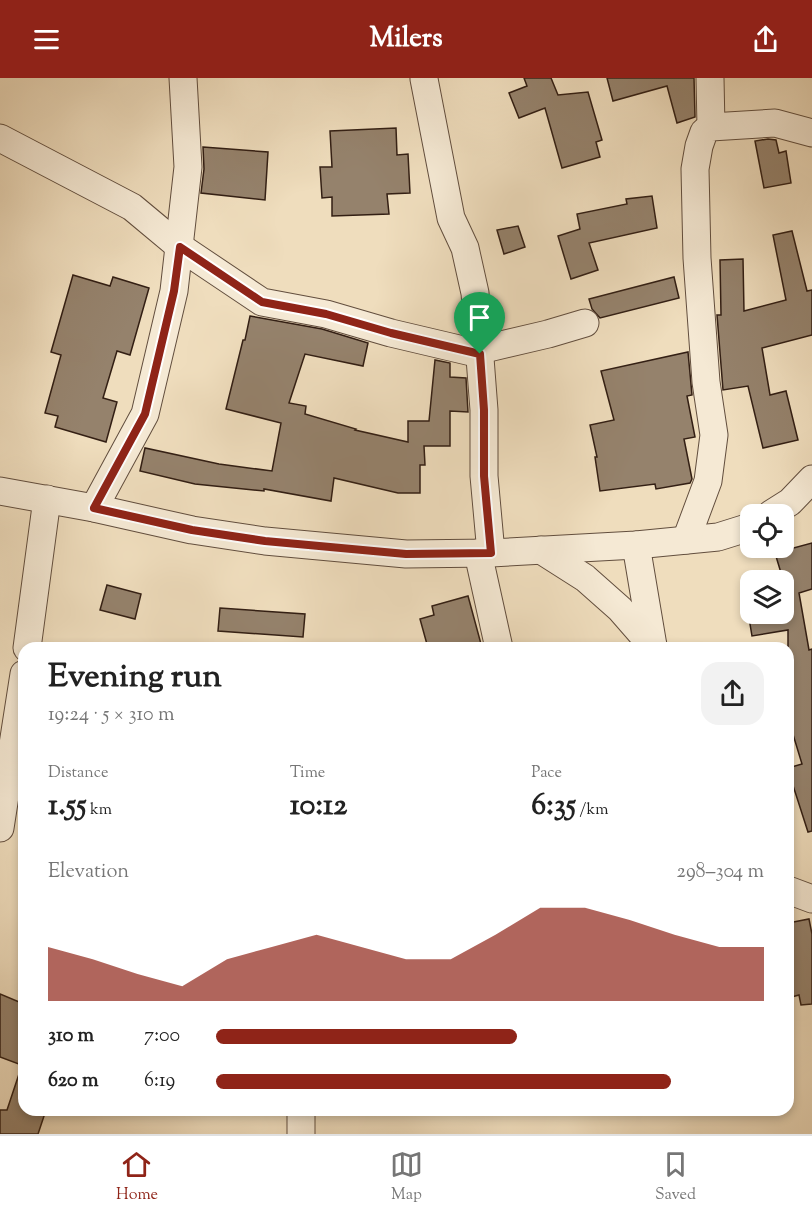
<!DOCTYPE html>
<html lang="en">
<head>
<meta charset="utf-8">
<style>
	body { margin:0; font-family:"Sorts Mill Goudy",serif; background:#f2f2f2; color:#222; height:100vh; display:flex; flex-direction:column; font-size:22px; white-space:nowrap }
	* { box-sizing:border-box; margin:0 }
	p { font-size:20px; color:#767676 }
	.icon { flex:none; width:33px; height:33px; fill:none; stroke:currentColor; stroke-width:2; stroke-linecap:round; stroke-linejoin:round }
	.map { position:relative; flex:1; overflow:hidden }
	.panel { position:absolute; left:18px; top:564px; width:776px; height:474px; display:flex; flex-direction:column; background:#fff; border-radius:18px; box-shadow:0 3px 9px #0003 }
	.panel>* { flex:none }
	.buttons { position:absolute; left:740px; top:426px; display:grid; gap:12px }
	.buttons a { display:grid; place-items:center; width:54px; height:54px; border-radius:12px; background:#fff; box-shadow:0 3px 9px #0003; font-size:30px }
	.pin { position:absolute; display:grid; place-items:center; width:51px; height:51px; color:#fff; margin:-62px -26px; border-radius:50% 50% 50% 0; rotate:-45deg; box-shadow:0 0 6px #0007 }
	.pin .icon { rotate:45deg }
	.round { display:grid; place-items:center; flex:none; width:63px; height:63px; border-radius:18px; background:#f2f2f2 }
	.summary { display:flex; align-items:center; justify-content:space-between; height:102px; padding:0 30px }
	h1 { font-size:33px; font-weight:800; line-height:45px }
	.stats { display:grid; grid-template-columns:repeat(3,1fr); gap:9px; height:102px; padding:6px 30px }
	.stats div { display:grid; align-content:center }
	.stats b { font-size:30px; font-weight:800 }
	.stats small { font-size:16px; font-weight:400 }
	.stats p { font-size:16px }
	.chart { height:168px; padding:12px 30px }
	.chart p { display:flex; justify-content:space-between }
	.chart svg { width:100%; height:108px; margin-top:6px; fill:#8f2418; opacity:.7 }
	ul { padding:0 30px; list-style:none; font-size:20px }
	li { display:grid; grid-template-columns:96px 72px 1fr; align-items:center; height:45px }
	li i { height:15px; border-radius:8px; background:#8f2418 }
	header { display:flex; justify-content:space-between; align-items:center; height:78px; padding:0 30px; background:#8f2418; color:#fff; font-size:27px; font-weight:800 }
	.tab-bar { display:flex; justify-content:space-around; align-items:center; height:84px; border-top:2px solid #e0e0e0; background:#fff; font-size:16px; color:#767676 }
	.tab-bar a { display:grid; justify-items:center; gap:3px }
	.tab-bar .selected { color:#8f2418 }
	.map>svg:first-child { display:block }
</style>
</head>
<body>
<header><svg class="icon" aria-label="menu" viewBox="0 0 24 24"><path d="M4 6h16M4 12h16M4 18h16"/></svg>Milers<svg class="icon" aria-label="share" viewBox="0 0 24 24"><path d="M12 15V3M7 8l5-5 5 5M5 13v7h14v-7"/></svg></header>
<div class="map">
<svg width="812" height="1056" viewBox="0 0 812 1056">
	<rect width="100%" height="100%" fill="#efddbd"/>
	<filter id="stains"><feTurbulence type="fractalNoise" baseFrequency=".00333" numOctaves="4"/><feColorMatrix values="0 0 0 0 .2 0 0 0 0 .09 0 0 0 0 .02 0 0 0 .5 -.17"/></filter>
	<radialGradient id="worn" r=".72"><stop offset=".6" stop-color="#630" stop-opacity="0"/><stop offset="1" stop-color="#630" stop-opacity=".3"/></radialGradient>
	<g fill="#95826c" stroke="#331f14" stroke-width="1.5">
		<path d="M524,0H551L558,17L588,14L602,62L596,64L600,79L562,90L545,30L519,40L509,15L527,8Z"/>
		<path d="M607,0H694L695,39L677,45L667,8L613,23Z"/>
		<path d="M396,50L397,77L408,76L410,115L387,116L389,136L332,138V119L322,120L320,89H332L330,53Z"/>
		<path d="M768,61L776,62L779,75L786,73L791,105L764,110L755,63Z"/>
		<path d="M203,69L268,74L265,122L201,115L204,91Z"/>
		<path d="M652,118L657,150L589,165L598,192L571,201L558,158L580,151L577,136L627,126L626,121Z"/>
		<path d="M518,148L525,169L504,176L497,152Z"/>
		<path d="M792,153L807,213L812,212V257L762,270L770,317L786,313L798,362L763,370L748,308L723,312L717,237H721L720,182L743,181L744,233L786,222L773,157Z"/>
		<path d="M73,197L110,208L113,199L149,210L130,277L117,273L103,320L117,324L106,364L55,349L58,338L45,335L61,277L51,274Z"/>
		<path d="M674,199L679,220L600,240L592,231L589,221Z"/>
		<path d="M250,238L322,251L368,265L363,288L305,276L289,325L306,328L305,336L356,351L355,352L408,364V343H429L435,282L450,285V299L466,300L468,334L450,333V368H424L425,387H420V415H398L334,400L331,423L264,411V413L195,406L140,393L145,370L219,386L272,393L281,345L226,331L243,262H245Z"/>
		<path d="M688,274L692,317L687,318L695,359L684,361L692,401L690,405L656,411L655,406L600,413L595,379H597L590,347L614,342L601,293Z"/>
		<path d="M812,465V511L799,515L809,572L812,571V753L808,754L788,692V690L802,686L788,640V552L752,558L748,534L783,536V528H788V518L775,475Z"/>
		<path d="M107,507L141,516L135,541L100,532Z"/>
		<path d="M468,518L481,566L466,570H428L420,541L434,537L432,528Z"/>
		<path d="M220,530L305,536L303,559L218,553Z"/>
		<path d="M809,841L812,856V926L801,927L799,917L788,920V882L793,881L788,845Z"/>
		<path d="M0,916L24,926V988L0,979Z"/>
		<path d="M20,993H24V1032H46L38,1056H0V1032H7Z"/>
	</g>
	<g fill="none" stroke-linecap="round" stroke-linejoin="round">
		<defs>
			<g id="street">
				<path d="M710,0L711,49"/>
				<path d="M424,1L451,140L465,170L475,215L484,332V398L491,475"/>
				<path d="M0,60L132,129L180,169L262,224L326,236L391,255L480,276"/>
				<path d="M480,272L548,256L585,245"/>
				<path d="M0,413L94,430L192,452L265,463L406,476L491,475L636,467L718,459L750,449"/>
				<path d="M94,430L145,336L174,213L188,89L183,0"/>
				<path d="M771,436L790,424L812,401"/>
				<path d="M686,462L708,403L714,357L706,304L697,180L695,91L699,68L704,54L711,49L775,45L812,55"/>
				<path d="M636,467L653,568"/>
				<path d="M541,472L585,500L620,531L654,570"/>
				<path d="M478,475L499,570"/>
				<path d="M27,570L47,421"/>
				<path d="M0,750L24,596"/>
				<path d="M788,812L812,821"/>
				<path d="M301,1032V1056"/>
			</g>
		</defs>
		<use href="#street" stroke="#624e3e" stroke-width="29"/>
		<use href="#street" stroke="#f5e9d4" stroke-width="27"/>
	</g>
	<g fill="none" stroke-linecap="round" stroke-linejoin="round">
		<defs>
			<path id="route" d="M180,169L262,224L326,236L391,255L480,276L484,332V398L491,475L406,476L265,463L192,452L94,430L145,336L174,213Z"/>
		</defs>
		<use href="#route" stroke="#fff" stroke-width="12"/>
		<use href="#route" stroke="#8f2418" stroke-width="8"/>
	</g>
	<rect width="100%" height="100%" filter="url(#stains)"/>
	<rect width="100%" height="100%" fill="url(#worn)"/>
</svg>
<div class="buttons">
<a><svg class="icon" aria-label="locate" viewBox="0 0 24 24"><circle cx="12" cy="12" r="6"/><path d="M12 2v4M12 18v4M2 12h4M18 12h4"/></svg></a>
<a><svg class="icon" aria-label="layers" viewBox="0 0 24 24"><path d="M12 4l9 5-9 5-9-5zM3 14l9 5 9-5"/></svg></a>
</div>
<div class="pin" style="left:480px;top:276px;background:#1e9e55"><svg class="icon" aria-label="arrive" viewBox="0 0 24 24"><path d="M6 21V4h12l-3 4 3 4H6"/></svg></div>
<section class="panel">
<div class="summary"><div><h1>Evening run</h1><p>19:24 · 5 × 310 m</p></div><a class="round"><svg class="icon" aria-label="share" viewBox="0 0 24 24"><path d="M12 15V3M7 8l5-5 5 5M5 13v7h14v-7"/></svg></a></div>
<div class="stats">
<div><p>Distance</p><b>1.55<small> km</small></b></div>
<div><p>Time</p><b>10:12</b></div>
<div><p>Pace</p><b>6:35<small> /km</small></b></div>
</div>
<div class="chart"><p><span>Elevation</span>298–304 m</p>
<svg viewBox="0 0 160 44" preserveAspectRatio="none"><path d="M0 44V22L10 27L20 33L30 38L40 27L50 22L60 17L70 22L80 27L90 27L100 17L110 6L120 6L130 11L140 17L150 22L160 22V44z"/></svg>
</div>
<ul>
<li><b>310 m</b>7:00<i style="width:55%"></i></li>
<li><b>620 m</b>6:19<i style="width:83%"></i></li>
</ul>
</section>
</div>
<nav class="tab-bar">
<a class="selected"><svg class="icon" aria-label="home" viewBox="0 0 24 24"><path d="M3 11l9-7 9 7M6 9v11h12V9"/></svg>Home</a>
<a><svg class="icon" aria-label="map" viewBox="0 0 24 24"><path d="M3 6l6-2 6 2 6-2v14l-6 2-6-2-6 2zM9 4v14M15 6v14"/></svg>Map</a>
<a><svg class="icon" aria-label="saved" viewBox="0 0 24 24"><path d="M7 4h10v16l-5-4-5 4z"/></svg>Saved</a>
</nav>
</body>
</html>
